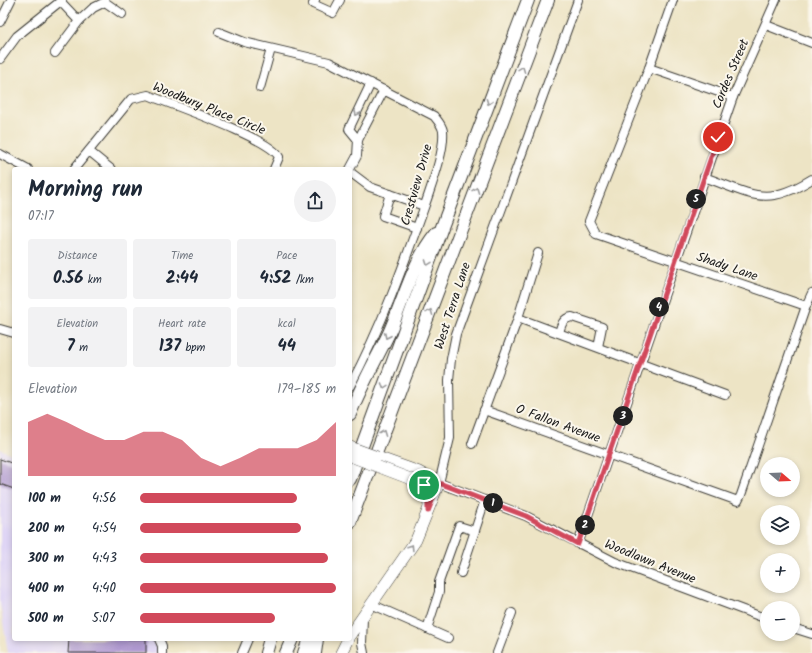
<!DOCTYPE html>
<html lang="en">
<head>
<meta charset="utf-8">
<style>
	body { margin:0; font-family:Kalam,sans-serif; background:#f2f2f3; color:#1f2937; height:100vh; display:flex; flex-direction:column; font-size:15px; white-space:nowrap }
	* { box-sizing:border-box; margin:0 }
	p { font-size:13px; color:#747a83 }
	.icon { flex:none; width:22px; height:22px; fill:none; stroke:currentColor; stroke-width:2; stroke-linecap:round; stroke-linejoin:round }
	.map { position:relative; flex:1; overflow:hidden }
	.details { position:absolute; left:12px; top:167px; width:340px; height:474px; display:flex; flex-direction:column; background:#fff; border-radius:4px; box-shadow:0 2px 6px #0003 }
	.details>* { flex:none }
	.needle { width:26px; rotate:109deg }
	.buttons { position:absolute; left:760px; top:457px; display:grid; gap:8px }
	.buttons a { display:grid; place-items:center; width:40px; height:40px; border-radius:50%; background:#fff; box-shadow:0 2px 6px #0003; font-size:20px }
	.pin { position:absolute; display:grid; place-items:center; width:34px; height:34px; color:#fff; margin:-17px; border:2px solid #fff; border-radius:50%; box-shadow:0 1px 4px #0007 }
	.km { position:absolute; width:20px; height:20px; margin:-10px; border-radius:50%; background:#222; color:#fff; font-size:11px; line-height:20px; text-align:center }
	.round { display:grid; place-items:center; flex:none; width:42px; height:42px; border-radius:21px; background:#f2f2f3 }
	.head { display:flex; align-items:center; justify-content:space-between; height:68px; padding:0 16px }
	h1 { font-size:22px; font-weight:600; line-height:30px }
	.stats { display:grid; grid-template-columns:repeat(3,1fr); gap:6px; height:68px; padding:4px 16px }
	.stats div { display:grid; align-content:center; border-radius:4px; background:#f2f2f3; text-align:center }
	.stats b { font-size:17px; font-weight:600 }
	.stats small { font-size:11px; font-weight:400 }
	.stats p { font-size:11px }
	.chart { height:112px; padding:8px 16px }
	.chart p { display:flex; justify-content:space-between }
	.chart svg { width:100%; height:72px; margin-top:4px; fill:#d1495b; opacity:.7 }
	ul { padding:0 16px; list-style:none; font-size:13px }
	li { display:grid; grid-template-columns:64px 48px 1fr; align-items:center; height:30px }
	li i { height:10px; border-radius:5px; background:#d1495b }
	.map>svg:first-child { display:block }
</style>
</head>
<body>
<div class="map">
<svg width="812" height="653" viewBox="0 0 812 653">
	<rect width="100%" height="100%" fill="#fbf7ec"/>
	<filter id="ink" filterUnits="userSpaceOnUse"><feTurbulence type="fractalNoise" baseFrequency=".025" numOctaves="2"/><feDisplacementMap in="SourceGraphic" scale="8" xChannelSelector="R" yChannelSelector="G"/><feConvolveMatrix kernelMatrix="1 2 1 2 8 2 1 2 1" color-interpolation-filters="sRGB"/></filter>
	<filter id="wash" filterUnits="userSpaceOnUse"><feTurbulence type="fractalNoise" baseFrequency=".012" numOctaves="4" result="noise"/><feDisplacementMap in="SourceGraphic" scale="16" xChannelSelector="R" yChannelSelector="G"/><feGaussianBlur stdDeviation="0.9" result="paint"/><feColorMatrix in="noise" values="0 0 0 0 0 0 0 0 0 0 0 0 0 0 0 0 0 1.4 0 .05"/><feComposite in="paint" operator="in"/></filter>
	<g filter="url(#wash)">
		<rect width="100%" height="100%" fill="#ede4c5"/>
		<path fill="#dfd5f5" d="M0,449L14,455V639H164L167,653H8L0,604Z"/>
		<g id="blocks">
			<g fill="#b09ad1">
				<path d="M0,459L14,464V489L0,484Z"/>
				<path d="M69,639H146V653H68Z"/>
			</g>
		</g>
	</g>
	<g filter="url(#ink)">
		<use href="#blocks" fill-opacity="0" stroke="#3b3a35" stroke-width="1"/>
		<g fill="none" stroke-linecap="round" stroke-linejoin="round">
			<defs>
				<g id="minor">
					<path d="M315,0L313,4L333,13L340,0"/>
					<path d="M578,0L456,334L451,359L449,380L450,438L439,483L526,516L615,562L767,619"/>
					<path d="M673,0L649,68L589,221L596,234L806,306L812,293"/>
					<path d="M60,1L79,21L93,8L105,2L122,14"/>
					<path d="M0,22L11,0"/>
					<path d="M766,25L812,43"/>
					<path d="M219,32L244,42L329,62L434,116C438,121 442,125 443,131C445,151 431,187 425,205C403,267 381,328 350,386"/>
					<path d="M55,53L79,21"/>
					<path d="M0,59L17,36L62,0"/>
					<path d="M649,68L733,97"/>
					<path d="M260,88L271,49"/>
					<path d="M358,140L349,129L371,83"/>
					<path d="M89,151L111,169"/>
					<path d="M0,154L28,169"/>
					<path d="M74,169L131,99L148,95C172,105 270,138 279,157L274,169"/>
					<path d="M350,169L357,156L358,140L384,90"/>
					<path d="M350,172L370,187L390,194"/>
					<path d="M704,177C752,194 765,208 812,179"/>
					<path d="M417,228L383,216L390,194L424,206"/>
					<path d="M518,318L725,395"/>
					<path d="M0,329L14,333"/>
					<path d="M559,333C561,325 563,318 572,317L602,327L598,347"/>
					<path d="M484,410L738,501L741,495L806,306"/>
					<path d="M472,444L518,318L538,253"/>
					<path d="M578,544L733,97L776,0"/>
					<path d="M461,573L485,500"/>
					<path d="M371,604L448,638"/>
					<path d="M363,618L362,643L364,653"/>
					<path d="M793,628L812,634"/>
					<path d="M427,629L439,592V582L459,526L475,531"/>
					<path d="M159,639L162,646V653"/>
					<path d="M242,653L248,639"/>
					<path d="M497,653L512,613"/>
				</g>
				<g id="major">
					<path d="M416,481L427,488L429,506"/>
					<path d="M350,635L416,540L439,483L419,472L377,457"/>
					<path d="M341,653L348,639"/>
				</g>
				<g id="highway">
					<path d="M350,414C361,386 376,360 389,333C404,300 413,261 436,233"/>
					<path d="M350,479L442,227L528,0"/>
					<path d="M350,522L548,0"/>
					<path d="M266,653L270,639"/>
					<path d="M286,653L292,639"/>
					<path d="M304,653L309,639"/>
					<path d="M315,653L317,639"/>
				</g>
			</defs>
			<use href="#minor" stroke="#3b3a35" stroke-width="10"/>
			<use href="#major" stroke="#3b3a35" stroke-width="12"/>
			<use href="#highway" stroke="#3b3a35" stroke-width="14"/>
			<use href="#minor" stroke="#fff" stroke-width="8"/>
			<use href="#major" stroke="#fff" stroke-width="11"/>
			<use href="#highway" stroke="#fff" stroke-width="12"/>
			<defs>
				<g id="major-bridge">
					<path d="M350,447L377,457"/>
					<path d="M350,456L416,481"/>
				</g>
			</defs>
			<use href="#major-bridge" stroke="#3b3a35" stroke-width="12" stroke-linecap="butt"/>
			<use href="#major-bridge" stroke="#fff" stroke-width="11"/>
		</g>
		<defs><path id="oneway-chevron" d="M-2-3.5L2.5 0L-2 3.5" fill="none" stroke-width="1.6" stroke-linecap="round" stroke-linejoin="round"/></defs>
		<g stroke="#999">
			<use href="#oneway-chevron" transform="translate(522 69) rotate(-69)"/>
			<use href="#oneway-chevron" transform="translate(489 102) rotate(111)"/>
			<use href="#oneway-chevron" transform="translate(357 113) rotate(115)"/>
			<use href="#oneway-chevron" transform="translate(476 190) rotate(-69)"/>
			<use href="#oneway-chevron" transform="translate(428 263) rotate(110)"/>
			<use href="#oneway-chevron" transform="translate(430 312) rotate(-69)"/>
			<use href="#oneway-chevron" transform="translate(387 336) rotate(115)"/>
			<use href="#oneway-chevron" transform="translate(384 386) rotate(110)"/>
			<use href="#oneway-chevron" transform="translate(383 433) rotate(-69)"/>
			<use href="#oneway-chevron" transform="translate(411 547) rotate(-58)"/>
		</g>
	</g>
	<g fill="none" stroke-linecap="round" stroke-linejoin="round" filter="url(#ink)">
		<defs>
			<path id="route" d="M424,485L428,492V511L439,483L526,516L578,544L718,137"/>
		</defs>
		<use href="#route" stroke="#fff" stroke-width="8"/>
		<use href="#route" stroke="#d1495b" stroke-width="5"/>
	</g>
	<g text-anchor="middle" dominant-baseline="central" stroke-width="4" stroke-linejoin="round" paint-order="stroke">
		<g font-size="13" fill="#1c1c1c" stroke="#fbf7ec">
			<text transform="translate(731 74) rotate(-67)">Cordes Street</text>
			<text transform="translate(209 109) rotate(22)">Woodbury Place Circle</text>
			<text transform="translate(417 185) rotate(-74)">Crestview Drive</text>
			<text transform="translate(727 267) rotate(19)">Shady Lane</text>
			<text transform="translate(453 306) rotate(-72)">West Terra Lane</text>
			<text transform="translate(558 424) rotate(20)">O Fallon Avenue</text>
			<text transform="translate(650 562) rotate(22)">Woodlawn Avenue</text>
		</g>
	</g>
</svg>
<div class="buttons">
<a><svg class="needle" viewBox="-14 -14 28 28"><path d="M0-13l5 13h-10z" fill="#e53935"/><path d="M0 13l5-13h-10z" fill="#747a83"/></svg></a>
<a><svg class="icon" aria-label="layers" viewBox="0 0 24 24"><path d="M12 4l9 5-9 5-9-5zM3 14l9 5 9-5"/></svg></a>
<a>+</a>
<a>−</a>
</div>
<div class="pin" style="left:424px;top:485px;background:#1e9e55"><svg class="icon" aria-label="arrive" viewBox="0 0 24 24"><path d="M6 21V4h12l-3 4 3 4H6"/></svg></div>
<div class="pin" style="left:718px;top:137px;background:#d93025"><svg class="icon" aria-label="check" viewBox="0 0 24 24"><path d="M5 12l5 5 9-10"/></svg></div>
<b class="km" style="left:493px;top:503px">1</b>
<b class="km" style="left:585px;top:525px">2</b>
<b class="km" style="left:623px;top:416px">3</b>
<b class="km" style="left:659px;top:307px">4</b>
<b class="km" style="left:696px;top:199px">5</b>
<section class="details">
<div class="head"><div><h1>Morning run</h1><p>07:17</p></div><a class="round"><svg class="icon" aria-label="share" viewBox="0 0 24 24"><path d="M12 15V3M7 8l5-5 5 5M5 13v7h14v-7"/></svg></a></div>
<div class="stats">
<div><p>Distance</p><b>0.56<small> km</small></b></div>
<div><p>Time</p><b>2:44</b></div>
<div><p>Pace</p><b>4:52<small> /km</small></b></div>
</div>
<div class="stats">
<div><p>Elevation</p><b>7<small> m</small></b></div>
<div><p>Heart rate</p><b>137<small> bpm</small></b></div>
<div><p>kcal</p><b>44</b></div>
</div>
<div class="chart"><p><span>Elevation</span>179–185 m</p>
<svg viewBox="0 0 160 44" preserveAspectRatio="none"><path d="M0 44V11L10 6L20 11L30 17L40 22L50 22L60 17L70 17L80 22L90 33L100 38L110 33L120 27L130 27L140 27L150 22L160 11V44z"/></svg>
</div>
<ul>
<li><b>100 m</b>4:56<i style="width:80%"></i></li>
<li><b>200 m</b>4:54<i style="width:82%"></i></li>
<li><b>300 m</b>4:43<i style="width:96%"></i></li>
<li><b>400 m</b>4:40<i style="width:100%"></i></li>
<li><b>500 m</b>5:07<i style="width:69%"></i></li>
</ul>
</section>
</div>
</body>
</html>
